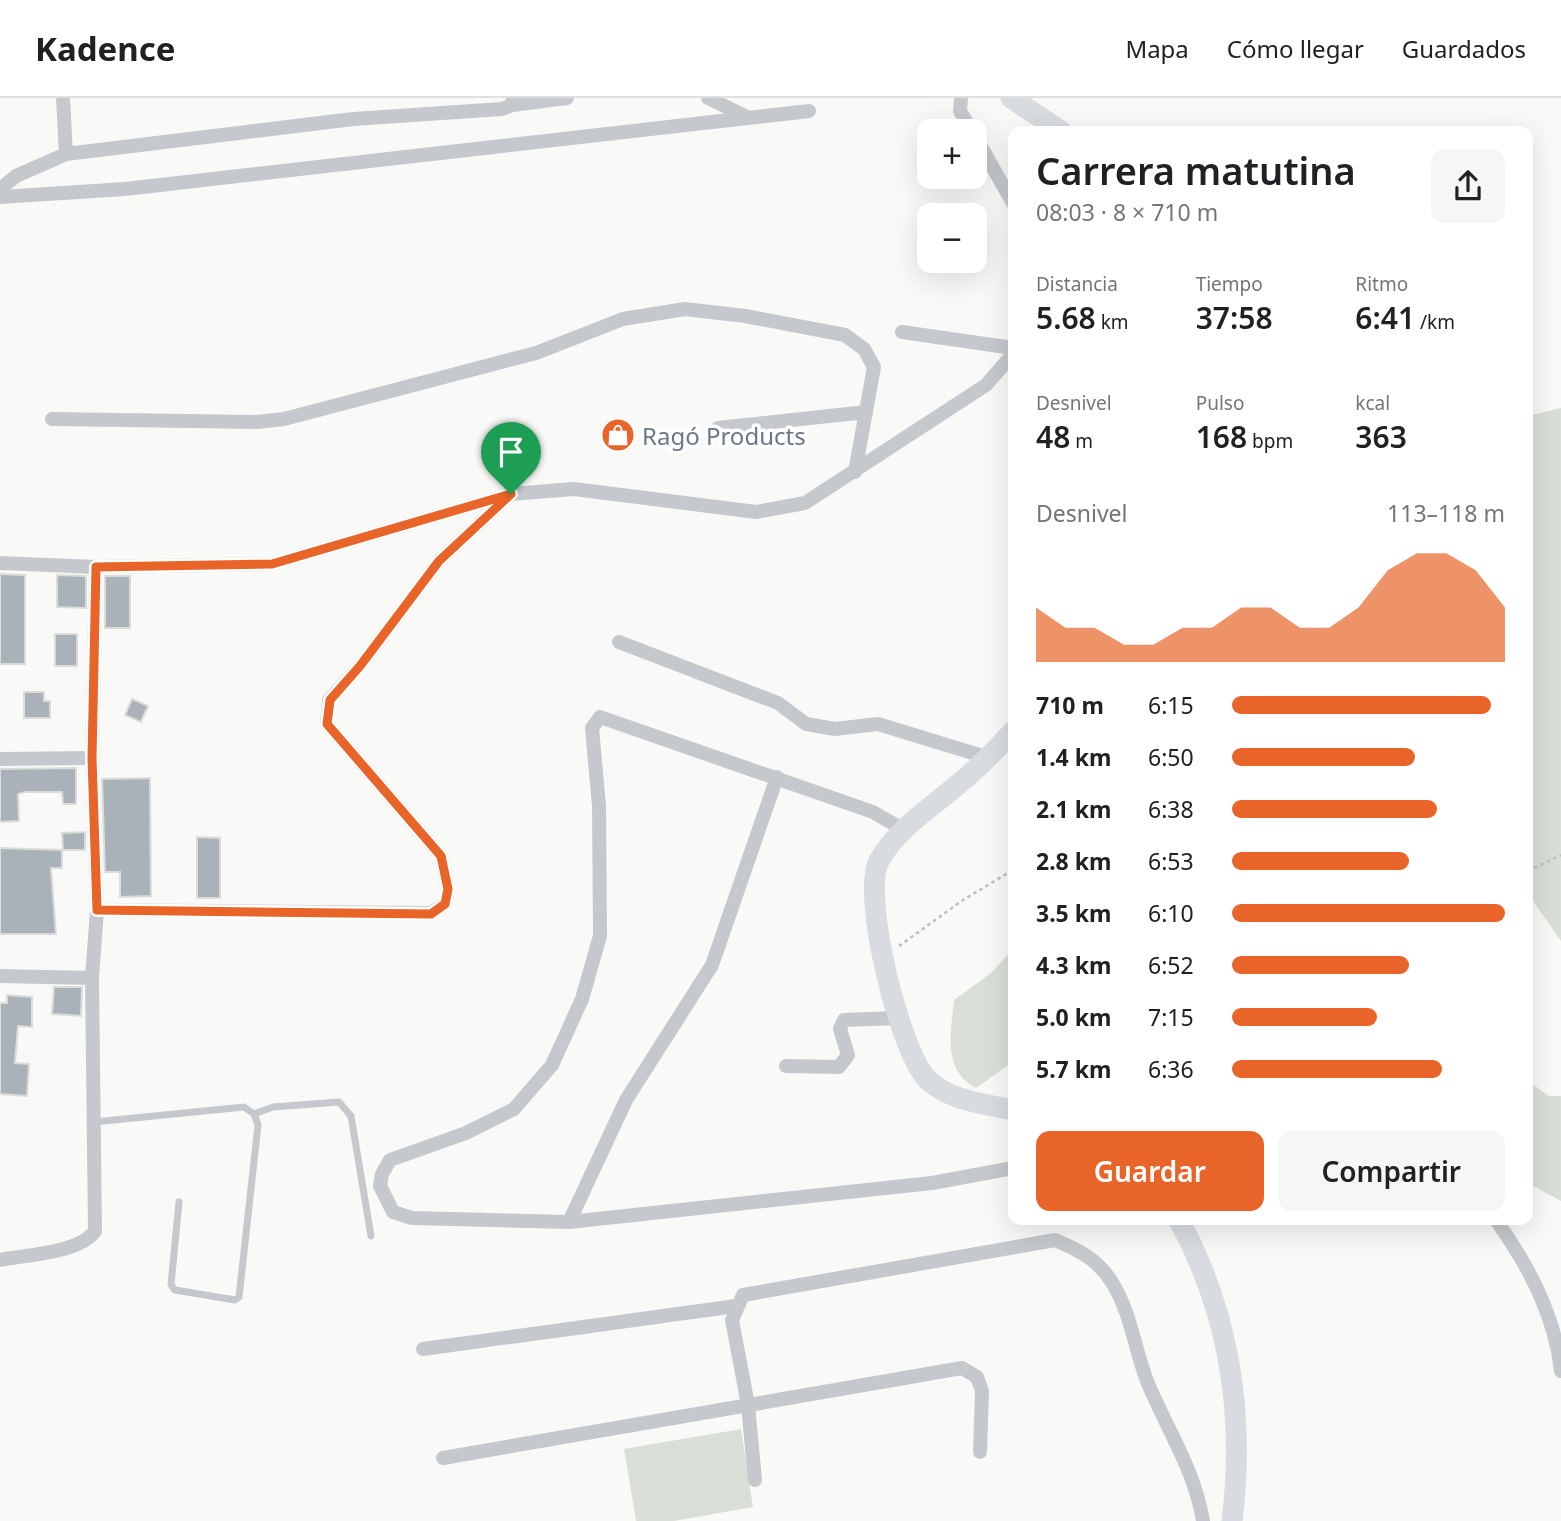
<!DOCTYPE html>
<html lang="es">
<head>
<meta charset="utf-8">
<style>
	body { margin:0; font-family:"Noto Sans",sans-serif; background:#f6f6f6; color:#202124; height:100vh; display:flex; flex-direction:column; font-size:26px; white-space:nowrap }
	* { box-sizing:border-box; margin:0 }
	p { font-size:23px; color:#757577 }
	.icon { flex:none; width:38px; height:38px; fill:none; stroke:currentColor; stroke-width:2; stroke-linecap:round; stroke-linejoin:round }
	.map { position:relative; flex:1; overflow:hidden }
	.sheet { position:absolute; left:1008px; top:28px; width:525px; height:1099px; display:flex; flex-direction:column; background:#fff; border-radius:14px; box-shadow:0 7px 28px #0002 }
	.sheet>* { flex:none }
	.controls { position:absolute; left:917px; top:21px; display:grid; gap:14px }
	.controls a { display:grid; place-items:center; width:70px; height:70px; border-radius:14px; background:#fff; box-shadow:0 7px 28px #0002; font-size:35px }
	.pin { position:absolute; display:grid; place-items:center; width:60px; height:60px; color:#fff; margin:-72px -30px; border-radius:50% 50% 50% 0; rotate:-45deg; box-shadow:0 0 7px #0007 }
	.pin .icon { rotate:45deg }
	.round { display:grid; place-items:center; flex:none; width:74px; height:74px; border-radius:14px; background:#f6f6f6 }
	.head { display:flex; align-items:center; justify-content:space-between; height:119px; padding:0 28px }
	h1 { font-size:38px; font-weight:600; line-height:52px }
	.metrics { display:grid; grid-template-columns:repeat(3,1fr); gap:10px; height:119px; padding:7px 28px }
	.metrics div { display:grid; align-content:center }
	.metrics b { font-size:30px; font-weight:600 }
	.metrics small { font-size:19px; font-weight:400 }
	.metrics p { font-size:19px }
	.chart { height:196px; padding:14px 28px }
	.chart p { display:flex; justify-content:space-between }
	.chart svg { width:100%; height:126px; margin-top:7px; fill:#e86429; opacity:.7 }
	.primary-button { display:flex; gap:14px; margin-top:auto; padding:14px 28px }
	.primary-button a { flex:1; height:80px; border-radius:14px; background:#e86429; color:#fff; font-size:28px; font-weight:600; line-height:80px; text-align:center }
	.primary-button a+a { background:#f6f6f6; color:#202124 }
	ul { padding:0 28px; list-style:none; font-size:23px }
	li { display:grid; grid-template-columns:112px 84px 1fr; align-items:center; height:52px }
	li i { height:18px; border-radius:9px; background:#e86429 }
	header { display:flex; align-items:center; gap:42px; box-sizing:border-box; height:98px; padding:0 35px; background:#fff; border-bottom:2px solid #e0e0e0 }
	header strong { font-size:33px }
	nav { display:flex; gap:38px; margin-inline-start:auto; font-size:24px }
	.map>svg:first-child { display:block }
</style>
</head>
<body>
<header>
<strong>Kadence</strong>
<nav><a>Mapa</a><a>Cómo llegar</a><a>Guardados</a></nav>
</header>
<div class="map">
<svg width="1561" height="1423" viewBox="0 0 1561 1423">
	<rect width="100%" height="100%" fill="#f9faf7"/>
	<g fill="#d9dfd6">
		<path d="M1561,310V843L1528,796V318Z"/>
		<path d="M1013,851V964L976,990C942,972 951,934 954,902L991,875Z"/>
		<path d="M1528,983L1549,998H1561V1103L1528,1085Z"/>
		<path d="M741,1331L753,1409L674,1423H636L624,1351Z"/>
	</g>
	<g fill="#a9b2b9" stroke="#dbdcd9" stroke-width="2">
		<path d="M0,476L25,477V566H0Z"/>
		<path d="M57,477L86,478V510L57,509Z"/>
		<rect x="105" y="478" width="25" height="52"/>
		<rect x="55" y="536" width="22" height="32"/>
		<path d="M24,594H44V603H50V620H24Z"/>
		<path d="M132,601L148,608L141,624L125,617Z"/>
		<path d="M76,670V706H63L62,694H25L18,696L19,723L0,724V671Z"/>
		<path d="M150,680L151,798L120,799V774H105L102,681Z"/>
		<path d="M85,734V752H63L62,735Z"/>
		<path d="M197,739L220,740V800H197Z"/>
		<path d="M0,750L62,752V770H51L56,836H0Z"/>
		<path d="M54,889H82L81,918L52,916Z"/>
		<path d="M7,897L32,899V929L18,928L15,965L29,966L27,998L0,996V905H7Z"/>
	</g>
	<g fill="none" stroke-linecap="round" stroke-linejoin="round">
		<g stroke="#bdc0c3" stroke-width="2.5" stroke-dasharray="3.5 3.5" stroke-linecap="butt">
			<path d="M1528,773L1561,757"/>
			<path d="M899,848L963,802L1013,772"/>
		</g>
		<g stroke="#c5c9cd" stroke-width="7">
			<path d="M254,1016L273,1009L339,1004L351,1018L371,1138"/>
			<path d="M94,1024L244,1009L254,1016L258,1027L239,1199L235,1202L175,1192L171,1187L179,1104"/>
		</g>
		<g stroke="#c5c9cd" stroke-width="14">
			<path d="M708,0L747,19"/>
			<path d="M961,0L960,13L972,33"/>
			<path d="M512,7L567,0"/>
			<path d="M975,38L1013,105"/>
			<path d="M66,56L353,21L502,11L512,7L513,0"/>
			<path d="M0,91L16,78L66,56L63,0"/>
			<path d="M0,99L125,91L809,13"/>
			<path d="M902,234L1013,250"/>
			<path d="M52,321L257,324L284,321L536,255L623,221L685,211L745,218L845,237L864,251L874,269L855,374"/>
			<path d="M718,330L866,314"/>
			<path d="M0,465L96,469L272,466L511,396L574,391L756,414L805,405L986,287L1013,256"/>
			<path d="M619,544L778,605L806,626L835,631L878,626L989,660"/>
			<path d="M0,661L92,660"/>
			<path d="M904,732L873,714L600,619L592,630L599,708L600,838L582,901L552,967L514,1011L466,1035L390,1062L382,1076L380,1088L393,1114L412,1120L569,1124L932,1085L1013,1070"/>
			<path d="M97,812L431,815L445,806L448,791L441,758L327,626L329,602L360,568L439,463L510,397"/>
			<path d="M0,878L92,880"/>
			<path d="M786,968L839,969L848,957L840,931L844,922L899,920"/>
			<path d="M1496,1122C1528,1167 1555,1217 1561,1273"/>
			<path d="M569,1124L626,1002L712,867L777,679"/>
			<path d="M0,1162C25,1157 80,1155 95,1133L92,880L97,812L92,660L96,469"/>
			<path d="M423,1251L736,1208"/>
			<path d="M443,1360L962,1270L977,1279L982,1293L980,1354"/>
			<path d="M755,1382L748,1307L732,1222L743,1197L1055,1142C1079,1152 1099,1162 1113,1186C1131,1216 1135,1252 1147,1283C1167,1332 1194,1370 1203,1423"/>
		</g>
		<g stroke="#d8dce0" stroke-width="21">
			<path d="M1011,0L1061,33"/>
			<path d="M1013,633C995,653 976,672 955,689C929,711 896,732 879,763C861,797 900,955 928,982C950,1003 985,1006 1013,1012"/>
			<path d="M1179,1122C1230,1216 1245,1317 1232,1423"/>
		</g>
	</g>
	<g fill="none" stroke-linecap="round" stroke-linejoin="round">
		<defs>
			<path id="route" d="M511,396L439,463L360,568L330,602L327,626L441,758L448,791L445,806L431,816L97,812L92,660L96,469L272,466Z"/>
		</defs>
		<use href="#route" stroke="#fff" stroke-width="14"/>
		<use href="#route" stroke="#e86429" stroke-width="9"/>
	</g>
	<defs>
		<symbol id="shop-disc" viewBox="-11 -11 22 22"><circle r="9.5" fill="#e86429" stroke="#fff"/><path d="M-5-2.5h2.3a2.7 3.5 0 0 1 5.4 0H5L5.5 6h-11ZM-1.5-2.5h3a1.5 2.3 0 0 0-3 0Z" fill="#fff"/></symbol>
	</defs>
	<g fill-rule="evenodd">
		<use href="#shop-disc" x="599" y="318" width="38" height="38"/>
	</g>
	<g text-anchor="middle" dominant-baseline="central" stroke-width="7" stroke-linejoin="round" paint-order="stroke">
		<g font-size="24" fill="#687889" stroke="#fff" text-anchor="start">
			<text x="642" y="337">Ragó Products</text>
		</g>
	</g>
</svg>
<div class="controls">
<a>+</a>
<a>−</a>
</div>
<div class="pin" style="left:511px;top:396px;background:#1e9e55"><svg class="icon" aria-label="arrive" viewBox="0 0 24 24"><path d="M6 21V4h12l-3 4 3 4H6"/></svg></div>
<section class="sheet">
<div class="head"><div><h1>Carrera matutina</h1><p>08:03 · 8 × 710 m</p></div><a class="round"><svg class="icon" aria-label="share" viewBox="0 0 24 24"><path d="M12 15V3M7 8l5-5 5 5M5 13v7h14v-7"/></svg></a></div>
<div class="metrics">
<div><p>Distancia</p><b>5.68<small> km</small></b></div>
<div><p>Tiempo</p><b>37:58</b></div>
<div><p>Ritmo</p><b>6:41<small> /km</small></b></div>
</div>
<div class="metrics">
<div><p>Desnivel</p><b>48<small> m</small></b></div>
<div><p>Pulso</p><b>168<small> bpm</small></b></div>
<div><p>kcal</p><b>363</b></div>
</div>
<div class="chart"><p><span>Desnivel</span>113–118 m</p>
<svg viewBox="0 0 160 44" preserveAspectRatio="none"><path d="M0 44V25L10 32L20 32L30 38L40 38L50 32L60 32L70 25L80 25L90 32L100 32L110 25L120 12L130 6L140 6L150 12L160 25V44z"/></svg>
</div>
<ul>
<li><b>710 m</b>6:15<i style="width:95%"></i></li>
<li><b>1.4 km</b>6:50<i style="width:67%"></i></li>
<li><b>2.1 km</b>6:38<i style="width:75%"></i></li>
<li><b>2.8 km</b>6:53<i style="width:65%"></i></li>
<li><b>3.5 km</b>6:10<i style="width:100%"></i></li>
<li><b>4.3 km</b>6:52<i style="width:65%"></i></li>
<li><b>5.0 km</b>7:15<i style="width:53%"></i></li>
<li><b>5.7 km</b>6:36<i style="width:77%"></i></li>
</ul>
<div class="primary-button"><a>Guardar</a><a>Compartir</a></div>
</section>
</div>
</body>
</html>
